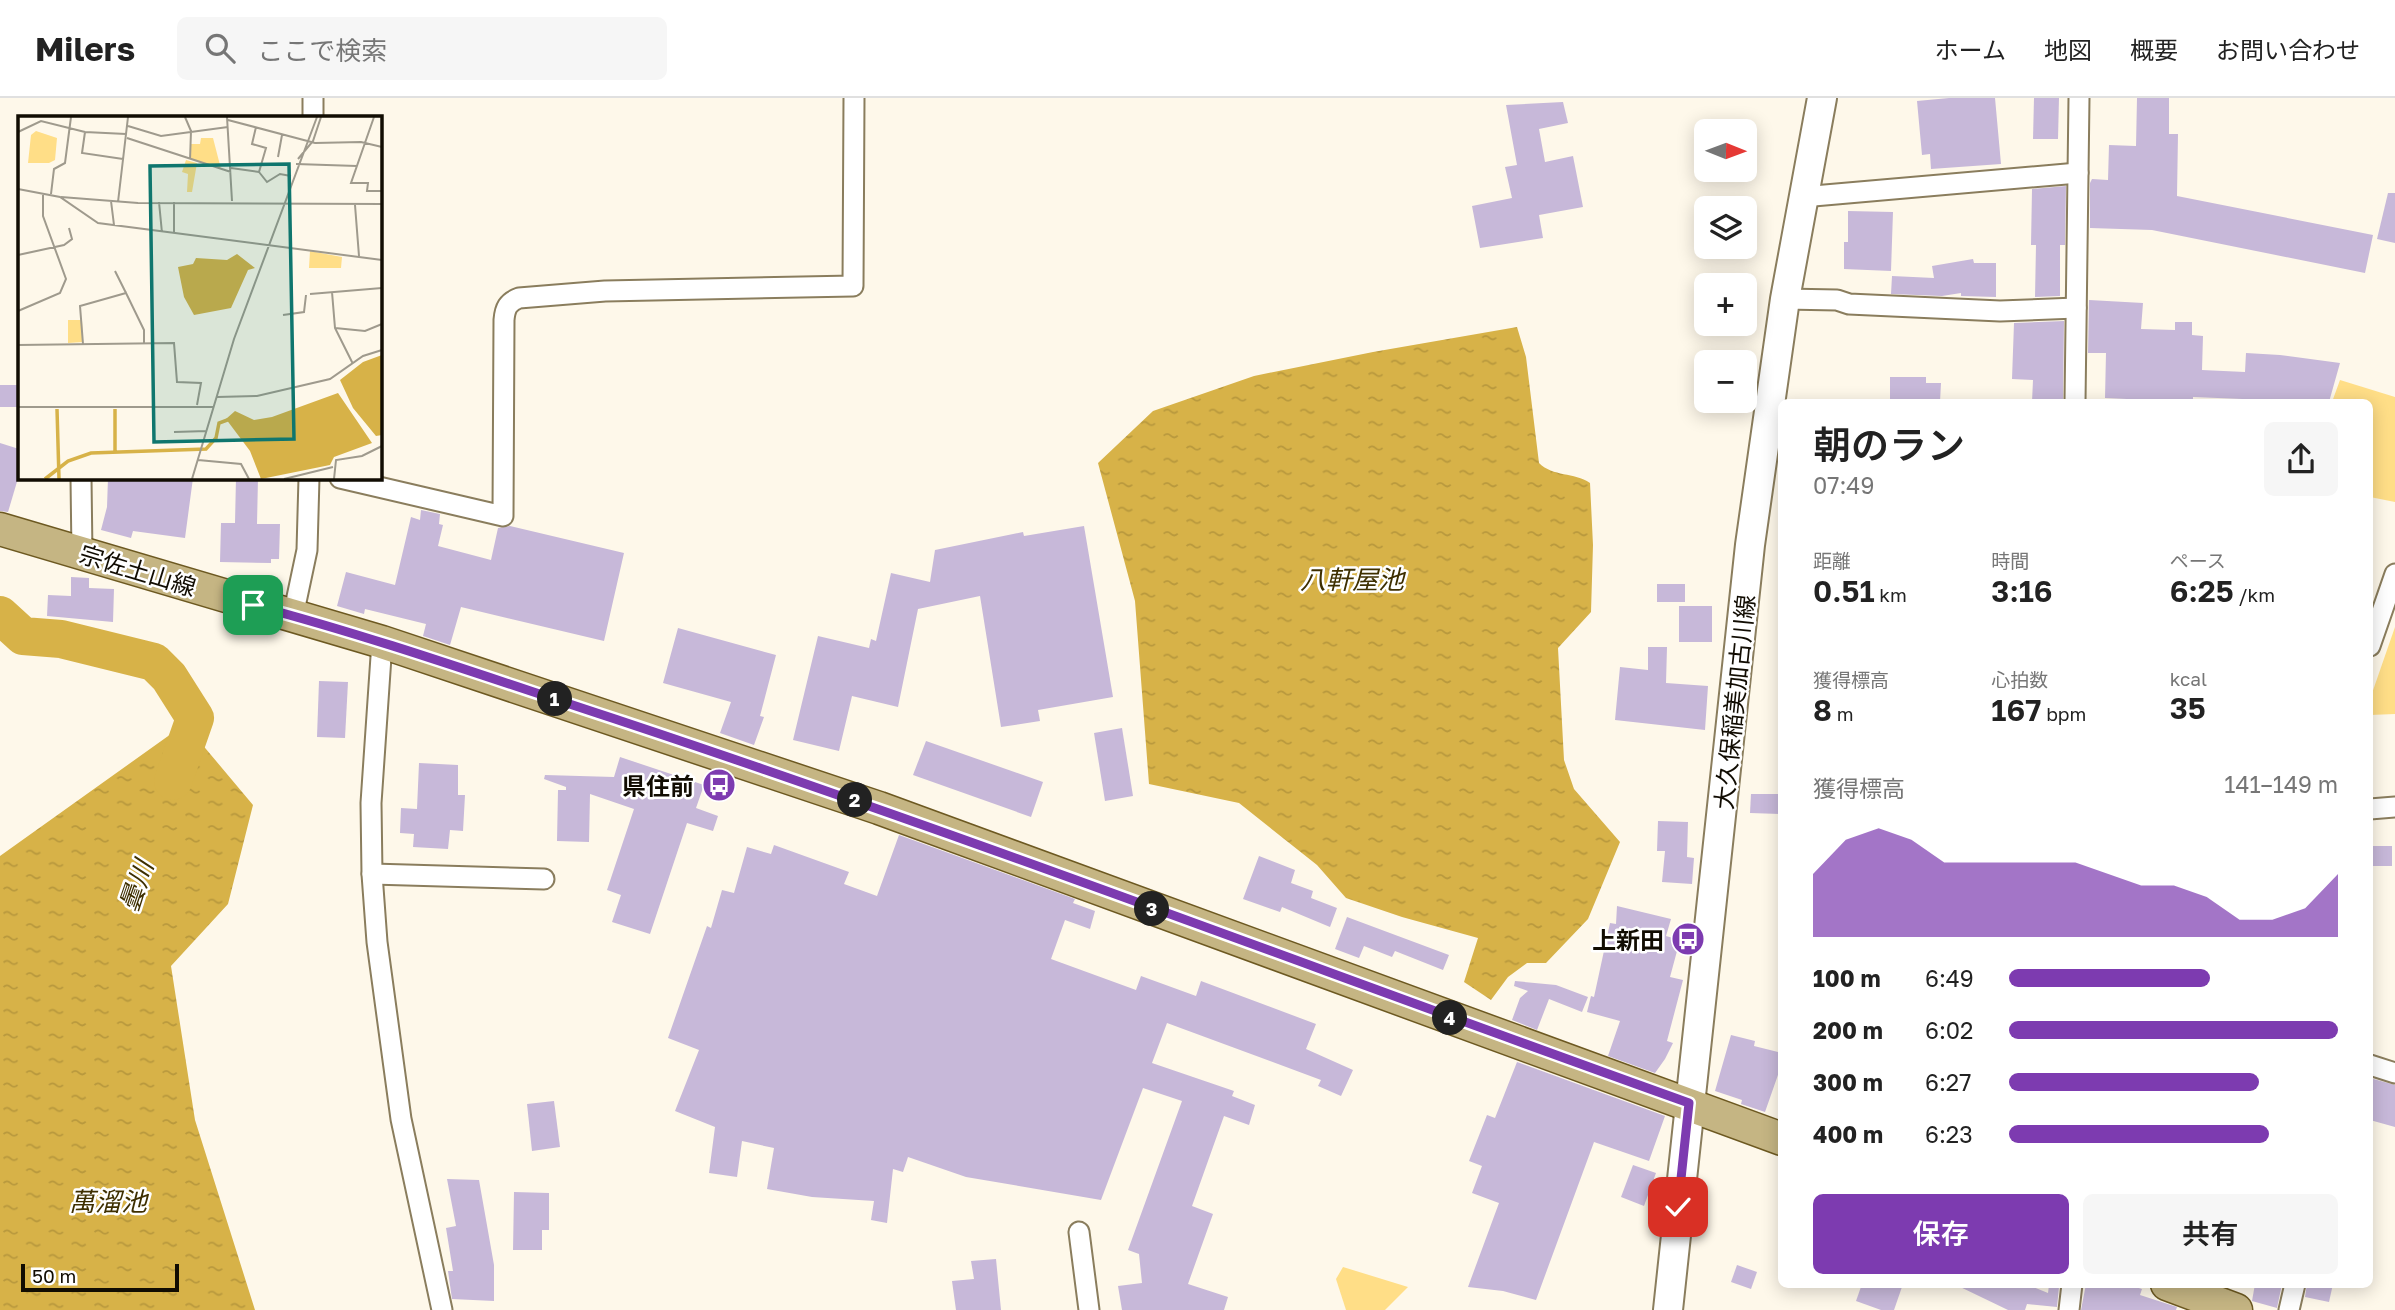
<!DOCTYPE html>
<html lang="ja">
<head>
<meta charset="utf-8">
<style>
	body { margin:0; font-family:"Golos Text","Noto Sans JP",sans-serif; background:#f6f6f6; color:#222; height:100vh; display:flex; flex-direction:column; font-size:26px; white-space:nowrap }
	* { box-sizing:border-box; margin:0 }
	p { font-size:23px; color:#767676 }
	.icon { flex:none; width:38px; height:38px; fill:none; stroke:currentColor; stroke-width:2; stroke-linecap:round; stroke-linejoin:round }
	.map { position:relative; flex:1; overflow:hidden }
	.sheet { position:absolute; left:1778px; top:301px; width:595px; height:889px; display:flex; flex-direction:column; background:#fff; border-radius:10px; box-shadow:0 4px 18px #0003 }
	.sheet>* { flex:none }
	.needle { width:46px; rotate:91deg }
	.fabs { position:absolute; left:1694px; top:21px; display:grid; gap:14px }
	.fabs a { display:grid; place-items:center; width:63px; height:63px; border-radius:10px; background:#fff; box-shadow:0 4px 18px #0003; font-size:35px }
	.scale { position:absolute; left:21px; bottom:18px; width:158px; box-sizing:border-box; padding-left:7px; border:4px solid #110c02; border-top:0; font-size:19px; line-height:24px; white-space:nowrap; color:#110c02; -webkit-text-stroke:5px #fff; paint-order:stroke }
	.pin { position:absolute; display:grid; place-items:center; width:60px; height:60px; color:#fff; margin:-30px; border-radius:14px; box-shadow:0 4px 10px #0006 }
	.km { position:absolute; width:35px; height:35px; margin:-18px; border-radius:50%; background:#222; color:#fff; font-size:19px; line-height:35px; text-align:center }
	.round { display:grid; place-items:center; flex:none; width:74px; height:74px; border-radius:10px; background:#f6f6f6 }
	.summary { display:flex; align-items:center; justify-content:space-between; height:119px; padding:0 35px }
	h1 { font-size:38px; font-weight:600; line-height:52px }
	.figures { display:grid; grid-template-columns:repeat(3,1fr); gap:10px; height:119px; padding:7px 35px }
	.figures div { display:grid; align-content:center }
	.figures b { font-size:30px; font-weight:600 }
	.figures small { font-size:19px; font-weight:400 }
	.figures p { font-size:19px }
	.chart { height:196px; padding:14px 35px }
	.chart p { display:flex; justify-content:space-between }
	.chart svg { width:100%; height:126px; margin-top:7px; fill:#7d3bb0; opacity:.7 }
	.button { display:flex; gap:14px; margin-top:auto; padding:14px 35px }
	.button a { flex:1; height:80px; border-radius:10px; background:#7d3bb0; color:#fff; font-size:28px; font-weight:600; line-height:80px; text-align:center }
	.button a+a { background:#f6f6f6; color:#222 }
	ul { padding:0 35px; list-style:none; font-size:23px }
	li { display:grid; grid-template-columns:112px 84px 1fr; align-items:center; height:52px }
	li i { height:18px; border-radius:9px; background:#7d3bb0 }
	header { display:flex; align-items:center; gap:42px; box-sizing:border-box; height:98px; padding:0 35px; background:#fff; border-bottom:2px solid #e0e0e0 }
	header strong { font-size:33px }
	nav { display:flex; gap:38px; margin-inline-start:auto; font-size:24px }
	.search { width:490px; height:63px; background:#f6f6f6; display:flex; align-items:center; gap:18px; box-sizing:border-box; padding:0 24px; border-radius:10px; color:#767676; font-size:26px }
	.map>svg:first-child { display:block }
</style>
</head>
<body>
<header>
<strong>Milers</strong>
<div class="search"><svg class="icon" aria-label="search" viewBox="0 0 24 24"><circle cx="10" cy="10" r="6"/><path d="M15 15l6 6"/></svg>ここで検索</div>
<nav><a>ホーム</a><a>地図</a><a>概要</a><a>お問い合わせ</a></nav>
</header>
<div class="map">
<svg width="2395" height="1212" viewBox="0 0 2395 1212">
	<defs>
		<pattern id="water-ripples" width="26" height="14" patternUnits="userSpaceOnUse" patternTransform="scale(1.75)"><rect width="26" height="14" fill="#d7b248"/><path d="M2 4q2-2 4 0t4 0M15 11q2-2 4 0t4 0" fill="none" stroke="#b8983d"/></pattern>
	</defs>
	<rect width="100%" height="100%" fill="#fef8ea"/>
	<g fill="#ffde87">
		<path d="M2340,282L2395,299V404L2370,399V304H2332Z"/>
		<path d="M2395,529V616L2370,617V601Z"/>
		<path d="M1343,1169L1408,1189L1385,1212H1346L1336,1181Z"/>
	</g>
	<g fill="url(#water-ripples)">
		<path d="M1517,229L1526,259L1539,365C1553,379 1574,374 1590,385L1593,447L1591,514L1558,550L1564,662L1574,691L1620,744L1588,821L1546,865H1527L1508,879L1491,902L1464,884L1478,840L1402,819L1346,800L1317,767L1239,705L1149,686L1135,503L1098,365L1153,313L1254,278L1373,254Z"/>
		<path d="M185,626L253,707L228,806L171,868L195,1022L255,1212H0V758Z"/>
	</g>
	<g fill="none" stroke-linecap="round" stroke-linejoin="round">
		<path stroke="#d7b248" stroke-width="38" d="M0,517L23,538L61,541L154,564L169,579L195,620L173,683"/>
	</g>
	<g fill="#c7b8d9">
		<path d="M1949,0H1995L2001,66L1931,71L1930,56L1922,57L1917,3Z"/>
		<path d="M2034,0H2059L2058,41H2033Z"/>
		<path d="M2137,0H2169V36H2178L2177,98L2373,137L2365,175L2152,132L2090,130V85L2092,81L2108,82L2109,47L2136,48Z"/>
		<path d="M1563,4L1568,25L1539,31L1545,64L1573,58L1583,109L1539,117L1543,140L1480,150L1472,108L1512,100L1505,69L1517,67L1506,7Z"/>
		<path d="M2066,88L2065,147H2060V198L2035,199L2036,147H2031L2032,91Z"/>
		<path d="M2388,95H2395V145L2377,141Z"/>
		<path d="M1848,113L1893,114L1891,173L1844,171V144H1848Z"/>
		<path d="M1973,161L1974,165H1996V199L1961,198V195L1942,198L1891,196L1892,178L1934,180L1932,168Z"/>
		<path d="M2089,202L2143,205L2141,231L2175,232V224H2192V237L2203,238L2202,272L2245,274L2246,255L2280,257L2340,265L2329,304H2267V302L2193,299V304L2105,300L2106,255H2088Z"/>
		<path d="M2064,223L2063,304H2032L2033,282L2012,281L2014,225Z"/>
		<path d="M1890,279H1926V285H1941L1940,304H1890Z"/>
		<rect x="0" y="287" width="19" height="22"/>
		<path d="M0,345L19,351V377L8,414L0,413Z"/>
		<path d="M108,380H193L185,440L133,433L131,440L101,432L107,409Z"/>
		<path d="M236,380H258L257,426H280L279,461H271V465L220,464L221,425H235Z"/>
		<path d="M421,412L440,416L439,426L443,427L438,448L491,462L498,430L510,428L624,455L604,543L461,509L450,547L423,538L426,526L365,511L364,516L337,508L346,474L395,487L411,419L420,422Z"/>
		<path d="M1084,428L1113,599L1038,612L1040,623L1001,629L980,498L918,511L898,609L852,598L839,653L793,642L818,538L869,550L871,541L876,543L891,475L930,484L935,452L1023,434L1024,438Z"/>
		<path d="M71,479L89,480V490L114,491L113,524L47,518L48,497L71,498Z"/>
		<rect x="1657" y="486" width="28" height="18"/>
		<rect x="1679" y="508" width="33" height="36"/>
		<path d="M678,530L776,557L760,618L764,619L754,647L720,635L731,604L663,585Z"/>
		<path d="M1648,549H1667L1666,585L1708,588L1705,632L1615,622L1620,569L1648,572Z"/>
		<path d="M319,583L348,584L345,640L317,639Z"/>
		<path d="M1122,630L1133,698L1105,703L1094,635Z"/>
		<path d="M926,643L1043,684L1031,719L913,677Z"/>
		<path d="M620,659L704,687L696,710L718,718L713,733L687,725L650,836L612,824L621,797L607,792L634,711L590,696L589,744L557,743L558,692H566V689L544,681L545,677L614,679Z"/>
		<path d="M419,665L458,667V697H465L463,733L450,732L448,751L413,749L414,736L400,735L401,710L417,711Z"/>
		<path d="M1751,696H1782V716L1750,715Z"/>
		<path d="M1658,723L1688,724L1687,759L1694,760L1692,786L1662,784L1665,753H1657Z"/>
		<path d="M899,737L1075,801L1073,805L1095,813L1090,831L1065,822L1051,861L1136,892L1141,878L1196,898L1201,883L1316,926L1306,951L1353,972L1341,998L1318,988L1321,982L1167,925L1152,965L1234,993L1232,998L1255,1007L1249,1027L1224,1018L1192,1108L1213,1116L1188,1186L1228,1199L1224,1212H1122L1118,1188L1142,1185L1139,1156L1128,1152L1182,1003L1143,990L1101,1102L966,1079L908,1059L903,1074L893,1071L887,1125L871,1122L874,1103L812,1099L767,1091L774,1050L742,1043L737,1079L709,1075L715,1029L675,1013L699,952L668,940L707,828L711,830L722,792L734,795L747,749L771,756L774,747L849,774L844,786L877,798Z"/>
		<rect x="2370" y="748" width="22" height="20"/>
		<path d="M1259,758L1295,772L1291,785L1313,793L1311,800L1337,810L1330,829L1282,809L1280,814L1243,801Z"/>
		<path d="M1617,808L1671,821L1666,838L1680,842L1670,879L1683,882L1667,943L1673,945L1665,961L1655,975L1608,958L1620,923L1587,914L1591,898L1594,899L1610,825L1616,826Z"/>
		<path d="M1347,819L1449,857L1443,872L1395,853L1392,859L1364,848L1359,860L1335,851Z"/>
		<path d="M1515,883L1556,887L1588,899L1582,914L1549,901L1537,932L1512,922L1520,900L1528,893L1514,888Z"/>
		<path d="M1731,937L1755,943L1754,948L1782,955L1779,974L1765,1014L1741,1006L1742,1002L1715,993Z"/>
		<path d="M1517,964L1665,1018L1649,1063L1594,1044L1536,1202L1503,1193L1468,1189L1499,1105L1472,1095L1482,1068L1469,1063L1487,1017L1495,1020Z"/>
		<path d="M2370,980L2395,987V1029L2370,1022Z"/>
		<path d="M554,1003L560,1049L532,1053L527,1006Z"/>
		<path d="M1633,1067L1656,1075L1644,1108L1621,1099Z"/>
		<path d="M447,1081L479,1082L494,1167V1203L452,1201L448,1173H453L446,1130L456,1128Z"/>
		<path d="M514,1094L549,1095V1132H542V1152H513Z"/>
		<path d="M996,1161L1001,1212H956L952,1183L974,1181L971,1163Z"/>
		<path d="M1737,1167L1757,1174L1751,1191L1731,1184Z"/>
		<path d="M1862,1186H1903L1894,1212H1881L1856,1203Z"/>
		<path d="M1954,1186H2026L2048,1195L2049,1187L2059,1189L2057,1209L2027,1206L2025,1212H2008Z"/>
		<path d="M2086,1186H2126L2142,1191L2140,1197L2177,1209L2176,1212H2081Z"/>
		<path d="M2255,1186H2282L2277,1210L2252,1203Z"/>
		<path d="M2307,1186H2333L2329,1204L2305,1199Z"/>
	</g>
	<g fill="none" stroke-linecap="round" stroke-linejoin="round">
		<defs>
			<g id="street">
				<path d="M313,19V0"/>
				<path d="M1802,99L2078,75"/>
				<path d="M1785,201L1837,202L1849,206L2000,213L2076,210"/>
				<path d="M2075,304L2079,0"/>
				<path d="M81,380L82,456"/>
				<path d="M340,380L503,418L504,222C505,210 508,204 519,200L605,193L853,188L854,0"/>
				<path d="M293,518L307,452L309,380"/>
				<path d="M382,544L371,705L372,776L377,844L401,1021L442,1212"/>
				<path d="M2370,548L2395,476"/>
				<path d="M2370,711L2395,709"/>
				<path d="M372,776L544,781"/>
				<path d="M2370,967L2395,975"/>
				<path d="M1079,1134L1089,1212"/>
				<path d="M2069,1212L2072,1186"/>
				<path d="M2289,1212L2295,1186"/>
			</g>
			<path id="secondary" d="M1668,1212L1750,447L1785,201L1822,0"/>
			<g id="primary">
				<path d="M0,431L382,544L879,710L1782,1041"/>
				<path d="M2167,1186L2236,1212"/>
			</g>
		</defs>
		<use href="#street" stroke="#8a7d5d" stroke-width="23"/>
		<use href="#secondary" stroke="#8a7d5d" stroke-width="32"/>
		<use href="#primary" stroke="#6d5921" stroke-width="35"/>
		<use href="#street" stroke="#fff" stroke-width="19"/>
		<use href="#secondary" stroke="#fff" stroke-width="28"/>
		<use href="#primary" stroke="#c5b583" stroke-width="32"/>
	</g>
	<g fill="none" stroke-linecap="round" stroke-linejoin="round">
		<defs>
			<path id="route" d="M253,507C378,540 501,584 624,624C982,743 1334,878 1689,1005L1678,1109"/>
		</defs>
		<use href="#route" stroke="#fff" stroke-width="14"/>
		<use href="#route" stroke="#7d3bb0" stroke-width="9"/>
	</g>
	<defs>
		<symbol id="bus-disc" viewBox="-11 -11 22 22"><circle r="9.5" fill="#7d3bb0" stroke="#fff"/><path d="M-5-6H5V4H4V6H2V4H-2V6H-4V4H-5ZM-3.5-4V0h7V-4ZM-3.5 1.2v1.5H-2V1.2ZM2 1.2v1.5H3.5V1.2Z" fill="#fff"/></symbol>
	</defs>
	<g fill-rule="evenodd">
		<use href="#bus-disc" x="700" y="668" width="38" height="38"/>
		<use href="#bus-disc" x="1669" y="822" width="38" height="38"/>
	</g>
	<g text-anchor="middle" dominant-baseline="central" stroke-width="5" stroke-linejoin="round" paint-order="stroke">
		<g font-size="24" fill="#110c02" stroke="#fff">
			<text transform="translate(138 472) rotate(17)">宗佐土山線</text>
			<text transform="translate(1734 604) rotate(-84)">大久保稲美加古川線</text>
		</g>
		<g font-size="24" font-weight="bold" fill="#110c02" stroke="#fff" text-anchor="end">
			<text x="694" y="687">県住前</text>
			<text x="1664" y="841">上新田</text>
		</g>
		<g font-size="26" font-style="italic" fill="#3e2f00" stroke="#fff">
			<text x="1352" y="481">八軒屋池</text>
			<text transform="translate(136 788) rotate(-71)">曇川</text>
			<text x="108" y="1103">萬溜池</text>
		</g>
	</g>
	<g transform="translate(18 18)">
		<rect width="364" height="364" fill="#fef8ea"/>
		<path d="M18,15L39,22L37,44L31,47H10L13,19ZM183,22H195L203,53L173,43V28H182ZM168,44L179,47L174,76H169L170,58L164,56ZM292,135L324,141L323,152H291ZM50,204H64L65,226L50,227Z" fill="#ffde87"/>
		<path d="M219,138L237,152L230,154L213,192L176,199L166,181L160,151L175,148L178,142L209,144ZM364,239V319L358,320L335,292L322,264L345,246ZM320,277L354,327L316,341L312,349L243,363L232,335L208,303L217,295L236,304L254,301Z" fill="#d7b248"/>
		<path fill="none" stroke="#d7b248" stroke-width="3.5" d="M39,293L41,363M97,293V336M27,363L50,345L73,337L188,333L198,322L201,307L212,303"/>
		<path fill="none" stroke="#9f9a8d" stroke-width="2" d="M167,1L173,15L172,44M209,1L214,85M356,1L333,67H350L349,75H364M210,4L297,27L343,26L364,31M110,10L143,20L210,11M238,11L234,28L248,32L241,56M0,16L23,5L67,16L108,18M67,16L64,37L105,43M109,22L213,56M260,41L264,19M280,43L295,25L303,1M278,48L339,50M213,52L241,56M241,56L249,66L262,58L273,60M0,73L42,81L80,107L364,144M33,78L36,53L47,47L53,1M43,81L120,87L364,88M93,85L96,109M100,86L110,1M141,86L144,117M337,89L341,140M156,117V86M0,139L46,129L54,123L51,112M97,155L108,177M314,176L317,212L335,248M292,178L364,172M0,195L42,177L48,163L25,100V78M265,199L286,196L288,179M317,212L347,215L364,208M65,228L62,190L108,177L126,214V227M0,229L156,227L159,266L183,267L179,289M199,281L239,280L312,263L345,240L364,234M0,291H195M156,316L189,315M180,344L223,348L231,363M174,363L216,223L299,1M266,363L315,351M316,363L318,344L344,340L364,330"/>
		<path fill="#0f766e" fill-opacity="0.15" stroke="#0f766e" stroke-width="3.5" d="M271,48L276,323L136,326L132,50Z"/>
		<rect width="364" height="364" fill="none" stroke="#110c02" stroke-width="3.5"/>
	</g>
</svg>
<div class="fabs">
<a><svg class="needle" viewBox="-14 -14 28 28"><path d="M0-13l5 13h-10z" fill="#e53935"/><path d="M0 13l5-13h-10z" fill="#767676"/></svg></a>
<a><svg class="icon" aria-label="layers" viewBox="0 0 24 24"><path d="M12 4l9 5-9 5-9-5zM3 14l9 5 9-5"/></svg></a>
<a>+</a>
<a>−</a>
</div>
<div class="scale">50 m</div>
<div class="pin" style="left:253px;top:507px;background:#1e9e55"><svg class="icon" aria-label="arrive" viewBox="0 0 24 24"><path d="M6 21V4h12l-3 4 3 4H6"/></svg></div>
<div class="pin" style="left:1678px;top:1109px;background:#d93025"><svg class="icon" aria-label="check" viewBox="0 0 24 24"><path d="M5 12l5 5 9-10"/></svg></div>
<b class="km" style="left:555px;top:601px">1</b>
<b class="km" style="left:855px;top:702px">2</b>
<b class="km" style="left:1152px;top:811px">3</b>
<b class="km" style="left:1450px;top:920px">4</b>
<section class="sheet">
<div class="summary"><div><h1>朝のラン</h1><p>07:49</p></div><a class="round"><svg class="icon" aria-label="share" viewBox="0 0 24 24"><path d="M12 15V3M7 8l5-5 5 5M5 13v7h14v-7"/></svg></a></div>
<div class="figures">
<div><p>距離</p><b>0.51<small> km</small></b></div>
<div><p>時間</p><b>3:16</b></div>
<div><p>ペース</p><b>6:25<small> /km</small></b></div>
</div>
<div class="figures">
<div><p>獲得標高</p><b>8<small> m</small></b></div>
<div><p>心拍数</p><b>167<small> bpm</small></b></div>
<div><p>kcal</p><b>35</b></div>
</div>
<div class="chart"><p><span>獲得標高</span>141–149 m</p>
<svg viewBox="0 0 160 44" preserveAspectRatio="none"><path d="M0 44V22L10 10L20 6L30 10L40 18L50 18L60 18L70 18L80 18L90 22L100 26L110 26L120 30L130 38L140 38L150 34L160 22V44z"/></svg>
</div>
<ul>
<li><b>100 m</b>6:49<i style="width:61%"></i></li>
<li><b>200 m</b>6:02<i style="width:100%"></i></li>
<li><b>300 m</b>6:27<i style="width:76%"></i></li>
<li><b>400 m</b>6:23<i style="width:79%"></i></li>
</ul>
<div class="button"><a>保存</a><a>共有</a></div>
</section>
</div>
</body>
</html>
